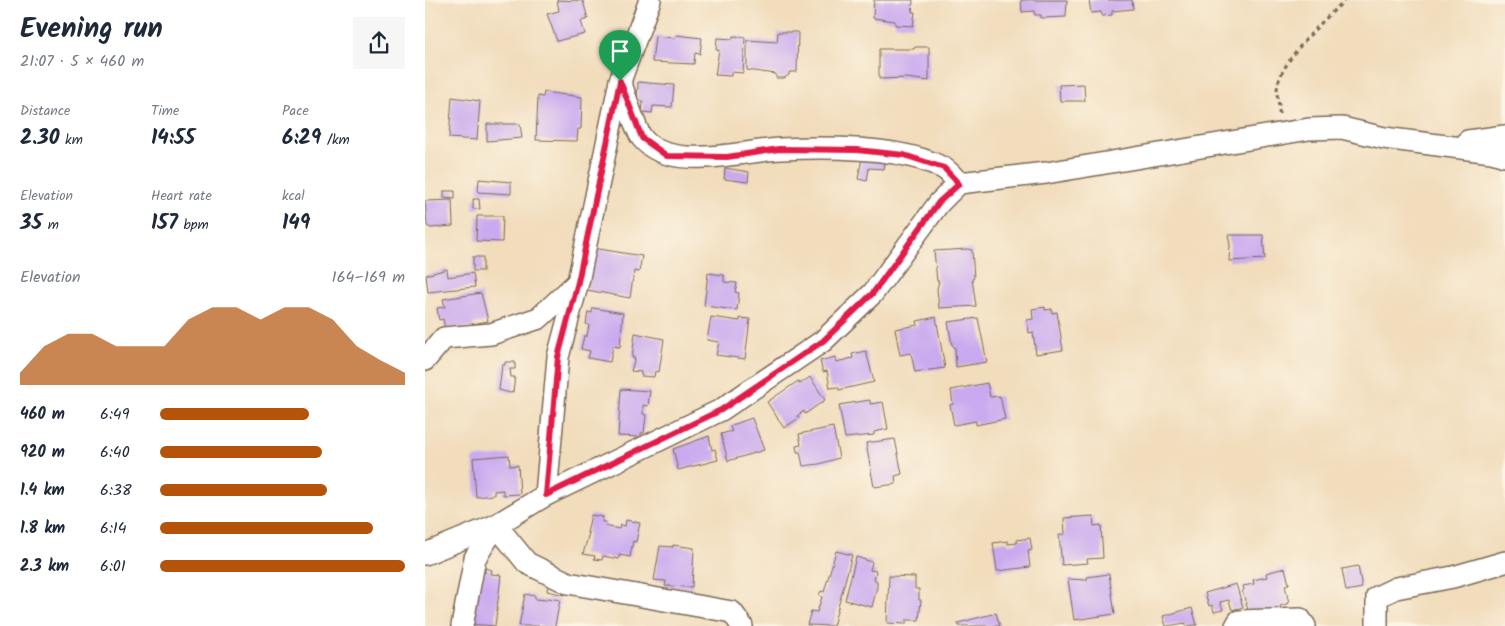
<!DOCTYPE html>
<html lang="en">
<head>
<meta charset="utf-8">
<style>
	body { margin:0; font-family:Kalam,sans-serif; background:#f6f6f7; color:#1f2937; height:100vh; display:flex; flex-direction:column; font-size:19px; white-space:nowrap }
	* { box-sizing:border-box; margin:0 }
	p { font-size:16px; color:#747a83 }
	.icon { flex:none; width:28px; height:28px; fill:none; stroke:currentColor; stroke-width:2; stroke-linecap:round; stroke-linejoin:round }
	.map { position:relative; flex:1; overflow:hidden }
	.details { display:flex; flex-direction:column; background:#fff; width:425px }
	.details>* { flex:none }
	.pin { position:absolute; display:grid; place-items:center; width:42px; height:42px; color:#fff; margin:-51px -21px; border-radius:50% 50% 50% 0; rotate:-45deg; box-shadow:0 0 5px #0007 }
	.pin .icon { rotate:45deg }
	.round { display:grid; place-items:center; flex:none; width:52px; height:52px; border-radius:0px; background:#f6f6f7 }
	.head { display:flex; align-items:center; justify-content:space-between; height:85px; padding:0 20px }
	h1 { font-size:28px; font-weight:800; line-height:38px }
	.figures { display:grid; grid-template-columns:repeat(3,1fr); gap:8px; height:85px; padding:5px 20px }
	.figures div { display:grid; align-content:center }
	.figures b { font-size:21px; font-weight:800 }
	.figures small { font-size:14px; font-weight:400 }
	.figures p { font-size:14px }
	.chart { height:140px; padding:10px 20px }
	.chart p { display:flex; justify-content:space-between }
	.chart svg { width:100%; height:90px; margin-top:5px; fill:#b45309; opacity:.7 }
	ul { padding:0 20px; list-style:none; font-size:16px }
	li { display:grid; grid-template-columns:80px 60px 1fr; align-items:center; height:38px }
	li i { height:12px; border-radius:6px; background:#b45309 }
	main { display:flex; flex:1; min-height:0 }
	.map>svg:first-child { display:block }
</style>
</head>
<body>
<main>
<section class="details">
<div class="head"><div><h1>Evening run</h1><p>21:07 · 5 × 460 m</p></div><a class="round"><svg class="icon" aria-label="share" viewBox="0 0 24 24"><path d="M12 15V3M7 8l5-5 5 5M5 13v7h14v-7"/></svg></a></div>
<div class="figures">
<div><p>Distance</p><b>2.30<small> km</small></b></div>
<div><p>Time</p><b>14:55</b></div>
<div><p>Pace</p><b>6:29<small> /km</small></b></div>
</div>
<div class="figures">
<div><p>Elevation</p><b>35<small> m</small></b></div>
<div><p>Heart rate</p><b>157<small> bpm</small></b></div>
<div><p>kcal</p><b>149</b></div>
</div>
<div class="chart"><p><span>Elevation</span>164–169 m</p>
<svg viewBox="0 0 160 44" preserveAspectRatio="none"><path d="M0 44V38L10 25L20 19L30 19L40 25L50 25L60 25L70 12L80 6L90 6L100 12L110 6L120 6L130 12L140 25L150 32L160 38V44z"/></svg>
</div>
<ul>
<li><b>460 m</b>6:49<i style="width:61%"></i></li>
<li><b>920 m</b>6:40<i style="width:66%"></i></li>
<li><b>1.4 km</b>6:38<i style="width:68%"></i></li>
<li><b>1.8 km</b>6:14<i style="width:87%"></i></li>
<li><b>2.3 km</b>6:01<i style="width:100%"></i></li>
</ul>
</section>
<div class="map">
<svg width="1080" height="626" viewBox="0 0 1080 626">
	<rect width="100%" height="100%" fill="#fcf5e5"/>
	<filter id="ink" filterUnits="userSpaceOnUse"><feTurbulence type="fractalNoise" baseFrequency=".02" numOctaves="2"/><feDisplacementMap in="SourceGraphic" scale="10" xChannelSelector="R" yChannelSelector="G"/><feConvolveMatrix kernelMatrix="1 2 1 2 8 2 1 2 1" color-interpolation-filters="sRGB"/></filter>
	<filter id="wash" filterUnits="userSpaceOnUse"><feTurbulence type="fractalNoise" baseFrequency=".0096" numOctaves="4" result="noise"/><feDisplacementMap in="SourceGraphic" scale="20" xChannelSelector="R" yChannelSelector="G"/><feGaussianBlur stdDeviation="1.12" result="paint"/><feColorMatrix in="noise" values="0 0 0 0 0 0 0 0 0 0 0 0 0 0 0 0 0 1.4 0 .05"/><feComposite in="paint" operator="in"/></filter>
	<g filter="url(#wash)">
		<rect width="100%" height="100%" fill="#f1dcbb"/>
		<g id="blocks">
			<g fill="#c9a9ef">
				<path d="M132,0L158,1L163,19L156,21L160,34L132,41L122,14L134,11Z"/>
				<path d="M449,0H488L487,12H490L488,26L470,25V21L448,18Z"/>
				<path d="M596,0H642L641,17L616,18V15H610L609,11L597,12Z"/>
				<path d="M664,0H707L708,9L687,11V15L677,16L676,12L666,13Z"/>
				<path d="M353,32H373L372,72H364V75L359,78H351V74L322,70V40L352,42Z"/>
				<path d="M251,35L277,38L275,54L270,53L269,64L227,62L230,36L250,38Z"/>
				<path d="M308,36L320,37L318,73L306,72V76L290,75L294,50H291L292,38L308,39Z"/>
				<path d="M490,47H504V81L482,78L454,79V49H489Z"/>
				<path d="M213,82L249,85L247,107L228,106L227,113L217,112L218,101H212Z"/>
				<path d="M659,84L660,101H635L634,85Z"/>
				<path d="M119,92L157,97L156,129H153L152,141L111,140L113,96L118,97Z"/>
				<path d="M27,97L55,101L52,140L24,138Z"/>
				<path d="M62,124H95L97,138L62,141Z"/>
				<path d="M438,153L461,156L459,169L444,168L442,181L433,179Z"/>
				<path d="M300,168L324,172L323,182L299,179Z"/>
				<path d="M54,179L86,182V194L53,192Z"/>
				<path d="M19,191H30V199L19,198Z"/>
				<path d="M48,199H54L55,209H48Z"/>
				<path d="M27,200L28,226L6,228L2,226L0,201Z"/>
				<path d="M52,216H78L77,242L51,241Z"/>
				<path d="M803,235H838L840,259L804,261L805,245Z"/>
				<path d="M168,248L217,256L214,272L209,271L205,298L162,290Z"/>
				<path d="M542,249L547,250L549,278L547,279L551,306L514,308L512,289L514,281H512L509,251Z"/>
				<rect x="48" y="257" width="10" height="14"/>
				<path d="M22,269L23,277L48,273L50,287L3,292L1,275Z"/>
				<path d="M283,273L299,275V282L312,283L310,292L314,293L312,310L279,306Z"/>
				<path d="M56,293L63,321L48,324L49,327L20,329L18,319L14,320L12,308L20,307L18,299Z"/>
				<path d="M620,307V310L627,309V313L632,312L638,350L611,354L608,332L604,333L602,320L608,319L607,309Z"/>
				<path d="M168,308L198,313L195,347L188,346L185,362L163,358L165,351L156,349L159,336H162L164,325L161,324L163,312L167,313Z"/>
				<path d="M286,317L315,321V318L325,319L320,359L291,355L294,342L282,340Z"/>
				<path d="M511,317L520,368L490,372L486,353L475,355L470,329L493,325L492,321Z"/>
				<path d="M553,318L562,362L531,367L530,348L527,345L523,322Z"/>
				<path d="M210,333L239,339L234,372L230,371L229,377L216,376V372L206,371L210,358H207Z"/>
				<path d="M441,351L449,382L414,390L413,387L405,388L402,371L398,372L395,361L410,357L411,362L428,358L427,354Z"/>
				<path d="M80,362H90V369H85L86,377H90L88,392L85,393L74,390L77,365H80Z"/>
				<path d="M385,377L400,400L380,414L379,411L372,416L374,418L359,428L342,402L373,381L375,384Z"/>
				<path d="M562,383L565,397L575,396L580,419L551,425V421L529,425L525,405L528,404L526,390Z"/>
				<path d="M196,389L225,391L223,406L218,405V414L221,415L219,433H216V437L193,436Z"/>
				<path d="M445,400V404L458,402L463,429L449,432V435L420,438L414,405Z"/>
				<path d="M327,418L339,450L303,461L296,434L307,431L305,427L307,425Z"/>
				<path d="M408,427L414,458L394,464L378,466L375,452H372L371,446L376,445L374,434Z"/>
				<path d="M284,436L287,450L290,449L293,460L253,470L248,449Z"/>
				<path d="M470,439L477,474L470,476L471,484L449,487L441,443Z"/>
				<path d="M84,455L85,466L93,465L95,494L78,495V490L69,491V495L51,497L48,458Z"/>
				<path d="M166,515L178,517L177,522H181L180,526L194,529L195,525L200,526L201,520L215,523L211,542L208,541L205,557L194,555V559L178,556L177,560L169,559L170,556L158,554L164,533H162Z"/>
				<path d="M668,516L669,526L676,525L678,558L662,559L663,563L637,565L634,535L640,534L639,518Z"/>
				<path d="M605,538L607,550L603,551L605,567L572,571L568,543L583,541V544L592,543V540Z"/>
				<path d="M248,545L269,548L267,587L240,586L241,581L229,580L235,546L248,547Z"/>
				<path d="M411,551L427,555L408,626L382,625L386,611L392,612L397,597L394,595L396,591L399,592Z"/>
				<path d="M431,557L447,562L445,570L451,571L449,579L452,581V587L447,607L420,600Z"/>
				<path d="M933,566L937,588L921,591L917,569Z"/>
				<path d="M60,568L67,570L66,574L76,575L70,626L43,624L51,572L60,573Z"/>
				<path d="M860,568L864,584L860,585L864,603L855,606L857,614L825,616L817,591L819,590L818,586L829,584L828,580L842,577L841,573Z"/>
				<path d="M684,574L690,614L649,620L643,579L662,580V577Z"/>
				<path d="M464,576L490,577V589H494V600H496L494,620H481V624L462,623Z"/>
				<path d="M123,582L141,586L139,595L122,591Z"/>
				<path d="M811,584L818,607L807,610L804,600L795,602L798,610L789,612L787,605L784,606L780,593Z"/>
				<path d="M100,594L110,596V599L122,600L123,598L135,600L130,626H94Z"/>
				<path d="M767,608L772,625L761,626V623L741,626L738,616Z"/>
				<path d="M571,613L575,626H534L533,623Z"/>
			</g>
		</g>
	</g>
	<g filter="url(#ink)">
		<use href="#blocks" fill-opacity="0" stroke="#7b6855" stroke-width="1"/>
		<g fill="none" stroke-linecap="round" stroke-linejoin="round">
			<defs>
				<g id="street">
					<path d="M195,81C200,94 210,129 217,138C245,173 319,150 356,149C401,147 478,146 518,168C524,171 530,179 534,183"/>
					<path d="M1043,141L1080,136"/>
					<path d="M0,360L19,338L66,334L114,318L153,282"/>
					<path d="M121,495L133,357L153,282L195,81L225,0"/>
					<path d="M0,554L71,525L121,495L296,410L398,341L448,293L514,203L534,183L621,173L884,129L917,128L959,138L1067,152L1080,156"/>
					<path d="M37,626L50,558L71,525L102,563L143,583L307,612L317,626"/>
					<path d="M811,626L814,621L875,619L880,626"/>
					<path d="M952,626V597L971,588L1028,577L1080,562"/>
				</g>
			</defs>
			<use href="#street" stroke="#7b6855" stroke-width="24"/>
			<path stroke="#7b6855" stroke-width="3" stroke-dasharray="4 4" stroke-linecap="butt" d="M854,114C855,106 852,99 852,91C852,63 900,19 920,0"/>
			<use href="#street" stroke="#fff" stroke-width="21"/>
		</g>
	</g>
	<g fill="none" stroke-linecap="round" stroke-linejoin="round" filter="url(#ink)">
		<defs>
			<path id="route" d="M195,81L217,138L242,156L302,157L354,149L432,150L479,155L519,168L534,184L514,202L448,293L398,341L296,410L121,495L133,357L153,282Z"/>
		</defs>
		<use href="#route" stroke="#fff" stroke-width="10"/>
		<use href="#route" stroke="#e11d48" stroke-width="6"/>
	</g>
</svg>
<div class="pin" style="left:195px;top:81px;background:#1e9e55"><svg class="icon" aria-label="arrive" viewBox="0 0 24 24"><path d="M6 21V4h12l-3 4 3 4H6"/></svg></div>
</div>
</main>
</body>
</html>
